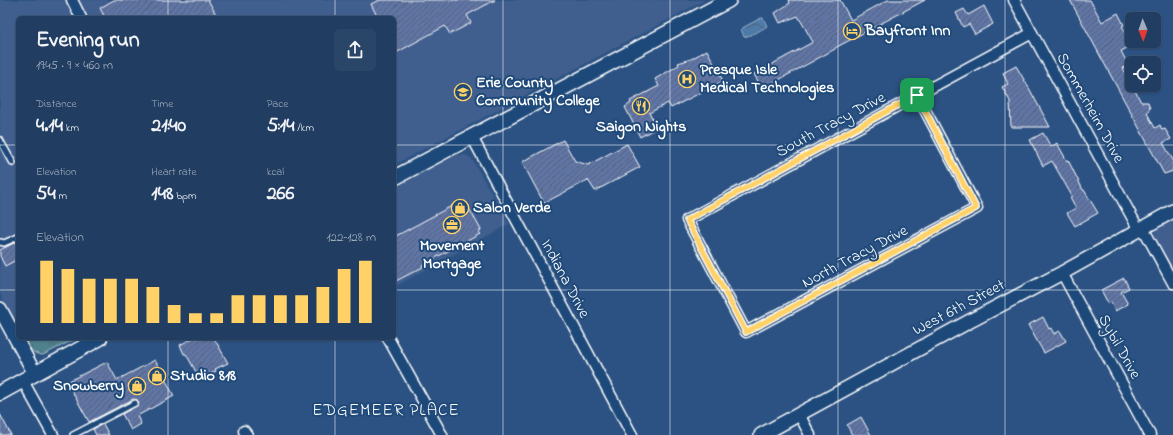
<!DOCTYPE html>
<html lang="en">
<head>
<meta charset="utf-8">
<style>
	body { margin:0; font-family:"Indie Flower",sans-serif; background:#294568; color:#f1f3f6; height:100vh; display:flex; flex-direction:column; font-size:15px; white-space:nowrap }
	* { box-sizing:border-box; margin:0 }
	p { font-size:13px; color:#a2aebe }
	.icon { flex:none; width:22px; height:22px; fill:none; stroke:currentColor; stroke-width:2; stroke-linecap:round; stroke-linejoin:round }
	.map { position:relative; flex:1; overflow:hidden }
	.sheet { position:absolute; left:16px; top:16px; width:380px; height:324px; display:flex; flex-direction:column; background:#213e62; border-radius:6px; box-shadow:0 1px 3px #0004,0 0 0 1px #3e5777 }
	.sheet>* { flex:none }
	.needle { width:26px; rotate:178deg }
	.fabs { position:absolute; left:1125px; top:12px; display:grid; gap:8px }
	.fabs a { display:grid; place-items:center; width:36px; height:36px; border-radius:6px; background:#213e62; box-shadow:0 1px 3px #0004,0 0 0 1px #3e5777; font-size:20px }
	.pin { position:absolute; display:grid; place-items:center; width:34px; height:34px; color:#fff; margin:-17px; border-radius:8px; box-shadow:0 2px 6px #0006 }
	.round { display:grid; place-items:center; flex:none; width:42px; height:42px; border-radius:6px; background:#294568 }
	.summary { display:flex; align-items:center; justify-content:space-between; height:68px; padding:0 20px }
	h1 { font-size:22px; font-weight:700; line-height:30px }
	.figures { display:grid; grid-template-columns:repeat(3,1fr); gap:6px; height:68px; padding:4px 20px }
	.figures div { display:grid; align-content:center }
	.figures b { font-size:20px; font-weight:700 }
	.figures small { font-size:11px; font-weight:400 }
	.figures p { font-size:11px }
	.chart { height:112px; padding:8px 20px }
	.chart p { display:flex; justify-content:space-between }
	.chart svg { width:100%; height:72px; margin-top:4px; stroke:#ffd166; stroke-width:6 }
	.map>svg:first-child { display:block }
</style>
</head>
<body>
<div class="map">
<svg width="1173" height="435" viewBox="0 0 1173 435">
	<defs>
		<pattern id="grass-tufts" width="24" height="20" patternUnits="userSpaceOnUse"><rect width="24" height="20" fill="#4f818d"/><path d="M3 7l-1-3M5 7V3M7 7l1-3M15 17l-1-3M17 17v-4M19 17l1-3" fill="none" stroke="#4e6970"/></pattern>
		<pattern id="water-waves" width="16" height="10" patternUnits="userSpaceOnUse"><rect width="16" height="10" fill="#4e7aa6"/><path d="M0 5q4-4 8 0t8 0" fill="none" stroke="#4d6379"/></pattern>
		<pattern id="building-hatch" width="6" height="6" patternUnits="userSpaceOnUse"><rect width="6" height="6" fill="#5e74a5"/><path d="M-1 1l2-2M0 6l6-6M5 7l2-2" fill="none" stroke="#556078"/></pattern>
	</defs>
	<rect width="100%" height="100%" fill="#2c5283"/>
	<filter id="ink" filterUnits="userSpaceOnUse"><feTurbulence type="fractalNoise" baseFrequency=".025" numOctaves="2"/><feDisplacementMap in="SourceGraphic" scale="8" xChannelSelector="R" yChannelSelector="G"/><feConvolveMatrix kernelMatrix="1 2 1 2 8 2 1 2 1" color-interpolation-filters="sRGB"/></filter>
	<g filter="url(#ink)">
		<g fill="#3f5f8f">
			<path d="M0,0H705L394,165V18H18V327L0,294Z"/>
			<path d="M456,155H465L471,158L473,161L509,224L394,287V188Z"/>
			<path d="M1173,220V271L1154,236L1155,232L1157,229Z"/>
		</g>
		<path fill="url(#grass-tufts)" stroke="#a7c0c6" d="M24,338H77L43,355C31,354 30,348 24,338Z"/>
		<path fill="url(#water-waves)" stroke="#95afca" d="M761,18H763L767,26C760,31 752,35 744,37L741,29L746,26Z"/>
		<g fill="url(#building-hatch)" stroke="#fff">
			<path d="M114,0H208L218,18H105L100,8Z"/>
			<path d="M380,0H495L467,15L471,23L450,34L445,26L394,54V18H378L371,4Z"/>
			<path d="M789,0H840L851,20L888,0H925L835,48V49L762,89L754,74L813,42L798,16L780,23L775,13L790,3Z"/>
			<path d="M1070,0H1090L1102,22L1118,13L1124,25L1122,26L1133,45L1121,51L1128,65L1123,68L1141,102H1148L1150,108L1147,113L1155,128L1160,125L1162,130L1165,129L1171,139L1163,143L1173,160V171L1164,174Z"/>
			<path d="M984,6L993,24L975,34L969,24L963,27L956,13L964,9L968,15Z"/>
			<path d="M707,50L723,81L671,108L668,103L649,113L658,127L640,137L625,107L631,103L630,101L659,86L655,79L679,65L678,63L691,59Z"/>
			<path d="M1016,66L1029,88L1050,127H1011L1010,101L1002,87L1008,84L1003,73Z"/>
			<path d="M1043,133L1051,147L1057,143L1067,161L1068,160L1083,190H1084L1098,213L1075,226L1067,213L1076,208L1070,197L1072,196L1052,161L1043,166L1030,140Z"/>
			<path d="M563,140L575,161L588,165L627,144L640,167L595,191L588,180L544,203L522,162Z"/>
			<path d="M461,201L462,202L465,201L481,230L478,232L480,234L422,265L423,267L394,282V237Z"/>
			<path d="M18,241V259L5,266L0,256V250Z"/>
			<path d="M1124,278L1129,288L1121,292L1128,304L1115,311L1111,302L1108,303L1101,290Z"/>
			<path d="M1043,317L1049,329L1051,328L1054,334L1060,331L1066,341L1044,353L1028,325Z"/>
			<path d="M193,338H214L228,363L215,369L216,371L200,379L186,354H184L180,345Z"/>
			<path d="M155,360L174,396L137,416L141,424L131,430L122,414L138,405L139,403L137,400L133,399L89,422L67,382L107,362L117,380Z"/>
			<path d="M0,414L11,435H0Z"/>
			<path d="M861,417L867,428L871,435H852L847,425Z"/>
			<path d="M103,424L109,435H96L93,429Z"/>
		</g>
		<g fill="none" stroke-linecap="round" stroke-linejoin="round">
			<defs>
				<g id="service">
					<path d="M0,140L13,163"/>
					<path d="M0,242L4,243L18,237"/>
					<path d="M73,435L135,403"/>
				</g>
				<g id="minor">
					<path d="M72,0L81,18"/>
					<path d="M1014,0L1139,230"/>
					<path d="M917,95L977,208L746,332L687,220L1032,33"/>
					<path d="M472,137L632,435"/>
					<path d="M1143,228L1173,283"/>
					<path d="M1062,273L1150,435"/>
					<path d="M388,338L442,435"/>
					<path d="M23,381L53,435"/>
					<path d="M799,414L810,435"/>
					<path d="M244,431L247,435"/>
				</g>
				<g id="tertiary">
					<path d="M0,309L35,374"/>
					<path d="M761,435L970,321L1062,273L1173,211"/>
				</g>
				<g id="secondary">
					<path d="M394,178L729,0"/>
					<path d="M0,393L100,338"/>
				</g>
			</defs>
			<use href="#service" stroke="#fff" stroke-width="8"/>
			<use href="#minor" stroke="#fff" stroke-width="13"/>
			<use href="#tertiary" stroke="#fff" stroke-width="16"/>
			<use href="#secondary" stroke="#fff" stroke-width="17"/>
			<use href="#service" stroke="#1f4a7a" stroke-width="5"/>
			<use href="#minor" stroke="#1f4a7a" stroke-width="10"/>
			<use href="#tertiary" stroke="#1f4a7a" stroke-width="13"/>
			<use href="#secondary" stroke="#1f4a7a" stroke-width="14"/>
		</g>
	</g>
	<g fill="none" stroke-linecap="round" stroke-linejoin="round" filter="url(#ink)">
		<defs>
			<path id="route" d="M917,95L976,208L746,332L687,220Z"/>
		</defs>
		<use href="#route" stroke="#fff" stroke-width="8"/>
		<use href="#route" stroke="#ffd166" stroke-width="5"/>
	</g>
	<path fill="none" stroke="#fff" stroke-width="1" stroke-opacity="0.55" d="M168,0V18M335,0V18M503,0V435M670,0V435M838,0V435M1005,0V435M0,145H18M394,145H1173M0,290H18M394,290H1173M168,338V435M335,338V435"/>
	<defs>
		<symbol id="hotel-ring" viewBox="-11 -11 22 22"><circle r="9.5" fill="#1f4a7a" stroke="#ffd166" stroke-width="1.5"/><path d="M-6-4.5h1.5V1H6V5H4.5V3h-9V5H-6ZM-4 0a1.8 1.8 0 1 1 3.6 0ZM.5 0V-2.5h3Q6-2.5 6 0Z" fill="#ffd166"/></symbol>
		<symbol id="hospital-ring" viewBox="-11 -11 22 22"><circle r="9.5" fill="#1f4a7a" stroke="#ffd166" stroke-width="1.5"/><path d="M-5-5h3v3.5h4V-5h3V5h-3V1.5h-4V5h-3Z" fill="#ffd166"/></symbol>
		<symbol id="university-ring" viewBox="-11 -11 22 22"><circle r="9.5" fill="#1f4a7a" stroke="#ffd166" stroke-width="1.5"/><path d="M0-5L7-2L0 1L-7-2ZM-4 1L0 2.5L4 1V4Q0 6-4 4Z" fill="#ffd166"/></symbol>
		<symbol id="restaurant-ring" viewBox="-11 -11 22 22"><circle r="9.5" fill="#1f4a7a" stroke="#ffd166" stroke-width="1.5"/><path d="M-5-6h1v4h1v-4h1v4h1v-4h1v5L-1.5 .5V6h-2V.5L-5-1ZM5-6V6H3V1.5H1.5Q1.5-4 5-6Z" fill="#ffd166"/></symbol>
		<symbol id="shop-ring" viewBox="-11 -11 22 22"><circle r="9.5" fill="#1f4a7a" stroke="#ffd166" stroke-width="1.5"/><path d="M-5-2.5h2.3a2.7 3.5 0 0 1 5.4 0H5L5.5 6h-11ZM-1.5-2.5h3a1.5 2.3 0 0 0-3 0Z" fill="#ffd166"/></symbol>
		<symbol id="office-ring" viewBox="-11 -11 22 22"><circle r="9.5" fill="#1f4a7a" stroke="#ffd166" stroke-width="1.5"/><path d="M-6-3h4V-5.5h4V-3h4V5H-6ZM-1-4.5V-3h2v-1.5ZM-6 0V1H6V0Z" fill="#ffd166"/></symbol>
	</defs>
	<g fill-rule="evenodd">
		<use href="#hotel-ring" x="842" y="21" width="20" height="20"/>
		<use href="#hospital-ring" x="677" y="69" width="20" height="20"/>
		<use href="#university-ring" x="453" y="82" width="20" height="20"/>
		<use href="#restaurant-ring" x="631" y="96" width="20" height="20"/>
		<use href="#shop-ring" x="450" y="198" width="20" height="20"/>
		<use href="#office-ring" x="442" y="215" width="20" height="20"/>
		<use href="#shop-ring" x="147" y="366" width="20" height="20"/>
		<use href="#shop-ring" x="127" y="376" width="20" height="20"/>
	</g>
	<g text-anchor="middle" dominant-baseline="central" stroke-width="4" stroke-linejoin="round" paint-order="stroke">
		<g font-size="16" font-weight="bold" fill="#fff" stroke="#1f4a7a" text-anchor="start">
			<text x="865" y="31">Bayfront Inn</text>
			<text x="700" y="70">Presque Isle<tspan x="700" dy="18">Medical Technologies</tspan></text>
			<text x="476" y="83">Erie County<tspan x="476" dy="18">Community College</tspan></text>
			<text x="641" y="127" text-anchor="middle">Saigon Nights</text>
			<text x="473" y="208">Salon Verde</text>
			<text x="452" y="246" text-anchor="middle">Movement<tspan x="452" dy="18">Mortgage</tspan></text>
			<text x="170" y="376">Studio 818</text>
			<text x="124" y="386" text-anchor="end">Snowberry</text>
		</g>
		<g font-size="16" fill="#fff" stroke="#1f4a7a">
			<text transform="translate(1090 108) rotate(61)">Sommerheim Drive</text>
			<text transform="translate(831 125) rotate(-28)">South Tracy Drive</text>
			<text transform="translate(855 257) rotate(-28)">North Tracy Drive</text>
			<text transform="translate(565 279) rotate(62)">Indiana Drive</text>
			<text transform="translate(959 308) rotate(-28)">West 6th Street</text>
			<text transform="translate(1119 347) rotate(61)">Sybil Drive</text>
		</g>
		<g font-size="17" letter-spacing="1" fill="#fff" stroke="#1f4a7a">
			<text x="386" y="410">EDGEMEER PLACE</text>
		</g>
	</g>
</svg>
<div class="fabs">
<a><svg class="needle" viewBox="-14 -14 28 28"><path d="M0-13l5 13h-10z" fill="#e53935"/><path d="M0 13l5-13h-10z" fill="#a2aebe"/></svg></a>
<a><svg class="icon" aria-label="locate" viewBox="0 0 24 24"><circle cx="12" cy="12" r="6"/><path d="M12 2v4M12 18v4M2 12h4M18 12h4"/></svg></a>
</div>
<div class="pin" style="left:917px;top:95px;background:#1e9e55"><svg class="icon" aria-label="arrive" viewBox="0 0 24 24"><path d="M6 21V4h12l-3 4 3 4H6"/></svg></div>
<section class="sheet">
<div class="summary"><div><h1>Evening run</h1><p>19:45 · 9 × 460 m</p></div><a class="round"><svg class="icon" aria-label="share" viewBox="0 0 24 24"><path d="M12 15V3M7 8l5-5 5 5M5 13v7h14v-7"/></svg></a></div>
<div class="figures">
<div><p>Distance</p><b>4.14<small> km</small></b></div>
<div><p>Time</p><b>21:40</b></div>
<div><p>Pace</p><b>5:14<small> /km</small></b></div>
</div>
<div class="figures">
<div><p>Elevation</p><b>54<small> m</small></b></div>
<div><p>Heart rate</p><b>148<small> bpm</small></b></div>
<div><p>kcal</p><b>266</b></div>
</div>
<div class="chart"><p><span>Elevation</span>122–128 m</p>
<svg viewBox="0 0 160 44" preserveAspectRatio="none"><path d="M5 44V6M15 44V11M25 44V17M35 44V17M45 44V17M55 44V22M65 44V33M75 44V38M85 44V38M95 44V27M105 44V27M115 44V27M125 44V27M135 44V22M145 44V11M155 44V6"/></svg>
</div>
</section>
</div>
</body>
</html>
